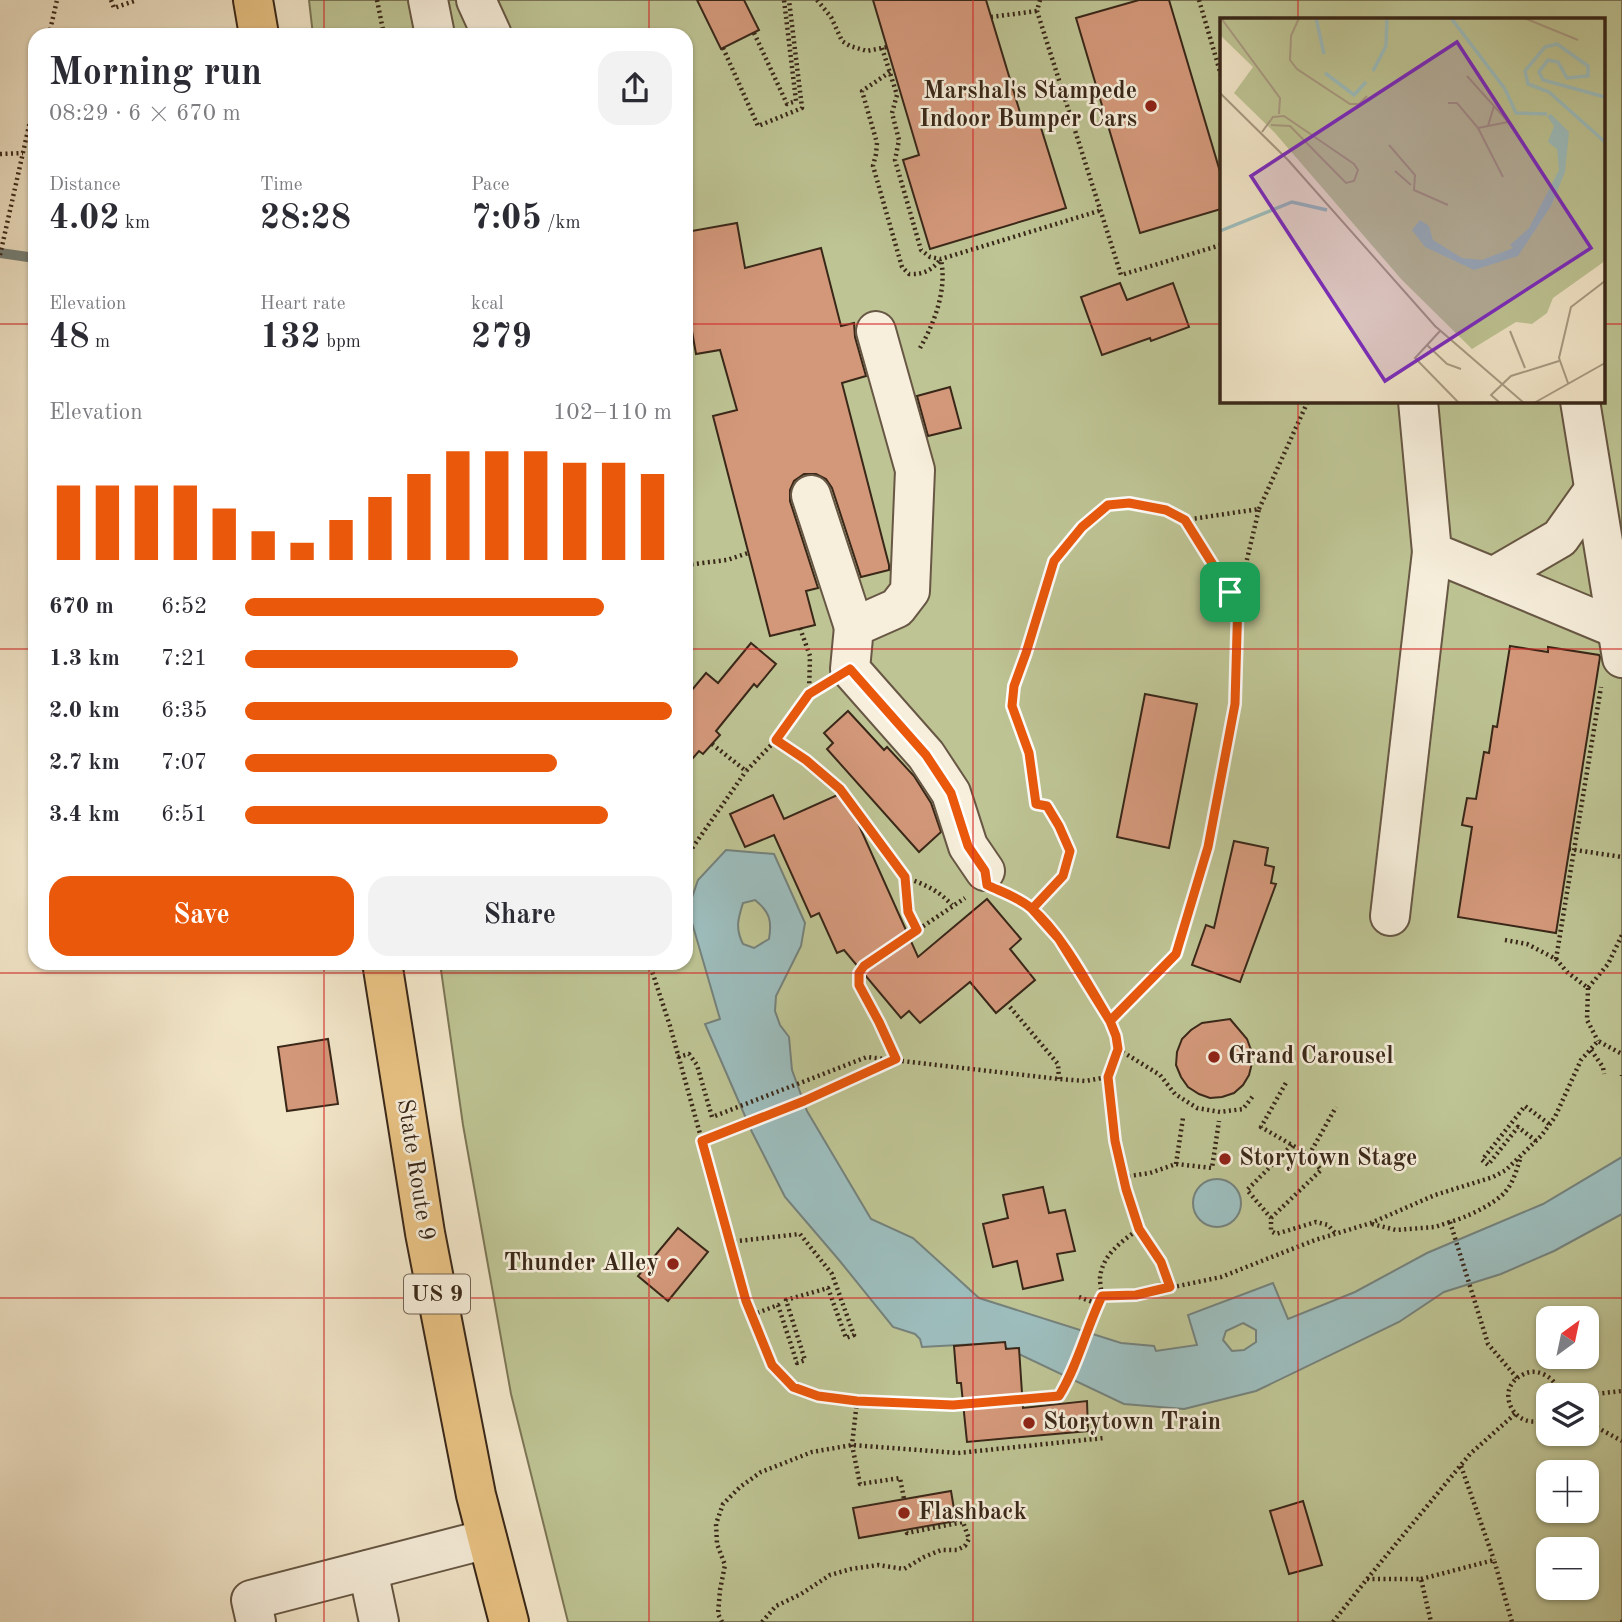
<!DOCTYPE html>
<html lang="en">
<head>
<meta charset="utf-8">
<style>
	body { margin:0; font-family:"Old Standard TT",serif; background:#f2f2f3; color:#2b2b33; height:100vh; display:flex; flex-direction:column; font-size:26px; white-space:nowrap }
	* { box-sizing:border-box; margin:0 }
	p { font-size:23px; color:#7c7c81 }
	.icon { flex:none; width:38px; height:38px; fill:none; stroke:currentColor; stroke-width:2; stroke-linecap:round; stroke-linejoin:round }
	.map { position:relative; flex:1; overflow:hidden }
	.sheet { position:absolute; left:28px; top:28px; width:665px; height:942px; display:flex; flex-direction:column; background:#fff; border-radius:21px; box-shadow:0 2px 5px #0004 }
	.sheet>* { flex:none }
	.needle { width:46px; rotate:33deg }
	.controls { position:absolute; left:1536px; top:1306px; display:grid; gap:14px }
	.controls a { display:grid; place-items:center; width:63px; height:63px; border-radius:14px; background:#fff; box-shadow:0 2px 5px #0004; font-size:35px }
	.pin { position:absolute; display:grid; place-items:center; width:60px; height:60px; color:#fff; margin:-30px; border-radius:14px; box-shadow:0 4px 10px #0006 }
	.round { display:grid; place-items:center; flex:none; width:74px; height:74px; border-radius:21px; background:#f2f2f3 }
	.overview { display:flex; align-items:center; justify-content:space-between; height:119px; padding:0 21px }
	h1 { font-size:38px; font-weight:600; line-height:52px }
	.figures { display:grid; grid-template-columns:repeat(3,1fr); gap:10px; height:119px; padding:7px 21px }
	.figures div { display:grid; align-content:center }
	.figures b { font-size:35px; font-weight:600 }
	.figures small { font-size:19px; font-weight:400 }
	.figures p { font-size:19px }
	.chart { height:196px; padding:14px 21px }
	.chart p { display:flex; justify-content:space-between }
	.chart svg { width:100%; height:126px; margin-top:7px; stroke:#ea580c; stroke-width:6 }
	.primary-button { display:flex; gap:14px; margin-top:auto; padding:14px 21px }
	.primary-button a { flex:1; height:80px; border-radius:21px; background:#ea580c; color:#fff; font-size:28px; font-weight:600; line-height:80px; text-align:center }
	.primary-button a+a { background:#f2f2f3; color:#2b2b33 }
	ul { padding:0 21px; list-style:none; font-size:23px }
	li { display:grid; grid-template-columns:112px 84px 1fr; align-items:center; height:52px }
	li i { height:18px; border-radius:9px; background:#ea580c }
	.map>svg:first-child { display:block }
</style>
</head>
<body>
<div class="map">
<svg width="1622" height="1622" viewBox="0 0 1622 1622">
	<rect width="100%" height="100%" fill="#f2e6c9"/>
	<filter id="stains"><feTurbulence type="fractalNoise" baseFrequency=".00286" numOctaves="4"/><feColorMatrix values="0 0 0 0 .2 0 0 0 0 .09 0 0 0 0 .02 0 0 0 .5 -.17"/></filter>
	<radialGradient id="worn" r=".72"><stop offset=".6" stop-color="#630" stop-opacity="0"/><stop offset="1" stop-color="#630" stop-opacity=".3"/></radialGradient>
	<path fill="#bec494" stroke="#7c7656" stroke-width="2" fill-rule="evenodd" d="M309,0H1622V1622H568L511,1394L463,1125L440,963L686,962V35H313ZM1221,19H1603V401H1221ZM1549,1318H1587V1356H1549ZM1549,1395H1587V1433H1549ZM1549,1472H1587V1510H1549ZM1549,1549H1587V1587H1549Z"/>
	<g fill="#9dbebe" stroke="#75827c" stroke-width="2" fill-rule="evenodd">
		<path d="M726,850L774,854L805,923L801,946L776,996L775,1011L780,1025L789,1037L792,1070L807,1111L871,1219L913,1238L979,1298L1121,1343L1154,1346L1156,1351L1197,1345L1188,1315L1273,1283L1288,1319L1355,1292L1427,1253L1543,1204L1622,1157V1214L1554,1251L1501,1274L1444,1292L1399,1322L1256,1391L1184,1409L1124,1404L996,1343L922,1347L920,1339L915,1334L893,1327L839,1260L785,1197L752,1132L705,1024L720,1019L688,909L698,880ZM755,900C770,912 772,921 769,939L754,948L743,944C735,928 738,919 743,903ZM1243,1323L1256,1330V1342L1244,1350L1232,1351L1223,1340L1226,1331Z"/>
		<circle cx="1217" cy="1203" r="24"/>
	</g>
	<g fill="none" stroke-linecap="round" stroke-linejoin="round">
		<path stroke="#75827c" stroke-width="10" d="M0,253L35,258"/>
	</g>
	<g fill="#d3987a" stroke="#392718" stroke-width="2">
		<path d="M697,0H744L759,30L721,49Z"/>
		<path d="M873,0H986L1022,119L1037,115L1066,208L930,249L903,160L919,155Z"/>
		<path d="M1139,0H1169L1221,175V209L1140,233L1076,18Z"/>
		<path d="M737,223L745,268L821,248L841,326L854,323L855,337L866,376L842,383L889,565V570L861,577L832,488L826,479L816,474H804L794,481L790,490V501L818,588L806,591L815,625L770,636L713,416L737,410L720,350L696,354L686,297V232Z"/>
		<path d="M1120,283L1127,300L1173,283L1189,327L1151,341L1150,338L1102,355L1081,297Z"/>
		<path d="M950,387L961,428L928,436L917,396Z"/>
		<path d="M751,643L776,664L757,687L754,684L716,731L720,735L703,754L699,751L686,766V697L706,673L718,683Z"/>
		<path d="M1510,646L1548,652V647L1599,655L1600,657L1556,933L1458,917L1472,827L1462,825L1467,798L1476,799L1484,752L1489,753L1493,726L1497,727Z"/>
		<path d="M1145,694L1197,704L1169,848L1117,837Z"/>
		<path d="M848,711L884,750L887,747L914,776L931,803L941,832L919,852L827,749L833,743L824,733Z"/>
		<path d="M844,792L918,957L987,899L1021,939L1010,949L1035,980L996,1013L970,982L920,1023L909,1011L901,1018L844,950L837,953L819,913L811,917L774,835L745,847L730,814L773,795L784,819Z"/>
		<path d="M1234,841L1268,848L1265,865L1274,867L1271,883L1276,884L1240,982L1192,965L1206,925L1214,928Z"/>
		<path d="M1230,1019L1247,1039L1251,1050L1252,1063L1249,1075L1243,1085L1234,1093L1222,1097L1210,1098L1199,1094L1188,1087L1181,1077L1176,1065L1177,1052L1182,1039L1191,1030L1202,1023Z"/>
		<path d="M328,1039L338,1104L287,1111L278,1047Z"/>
		<path d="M1043,1187L1049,1213L1065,1210L1075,1251L1057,1254L1063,1280L1023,1289L1017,1261L993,1267L983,1224L1008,1218L1003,1195Z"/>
		<path d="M678,1228L708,1252L668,1301L638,1276Z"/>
		<path d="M1005,1342L1006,1349L1019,1348L1023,1408L1087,1401L1088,1431L967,1442L961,1383H957L954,1346Z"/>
		<path d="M951,1491L956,1521L859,1538L853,1508Z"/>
		<path d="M1303,1501L1322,1565L1289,1574L1270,1511Z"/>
	</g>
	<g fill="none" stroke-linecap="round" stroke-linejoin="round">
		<defs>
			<g id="minor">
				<path d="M428,0L435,35"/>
				<path d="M476,0L492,35"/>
				<path d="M876,331L915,470L910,591L897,608L854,627L850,669L926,755L951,793L968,846L985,871"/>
				<path d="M1418,401L1432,552L1493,577"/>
				<path d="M1580,401L1622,658"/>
				<path d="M1594,490L1560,538L1493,577L1618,629"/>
				<path d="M811,495L854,627"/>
				<path d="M1390,916L1432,552"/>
				<path d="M368,1570L379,1622"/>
				<path d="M256,1622L251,1600L487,1539"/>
			</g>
			<g id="major">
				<path d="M253,0L259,35"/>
				<path d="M382,962L425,1233L476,1495L509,1622"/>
			</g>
		</defs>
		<use href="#minor" stroke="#675744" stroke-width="42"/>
		<use href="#major" stroke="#392718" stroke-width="42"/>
		<g stroke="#392718" stroke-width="4.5" stroke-dasharray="2 3.5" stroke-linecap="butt">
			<path d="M111,0L114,8L137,0"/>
			<path d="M377,0L384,35"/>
			<path d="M817,0L831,17L842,41L850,46L867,51L887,47"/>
			<path d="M1040,0L1037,11L1121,275L1221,245"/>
			<path d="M1199,0L1221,75"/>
			<path d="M991,17L1037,11"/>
			<path d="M754,33L787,104L796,101L784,0"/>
			<path d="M49,35L57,0"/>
			<path d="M723,48L758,126L802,108L789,0"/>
			<path d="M882,48L897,95L892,113L899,140L895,160L921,250L930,257L941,259L1102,210"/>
			<path d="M890,72L862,91L877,143L876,154L873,166L902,267L909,274C923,275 932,270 940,260"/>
			<path d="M0,154L23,153"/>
			<path d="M0,255L35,99"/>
			<path d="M920,348C935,322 947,289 941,260"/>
			<path d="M1259,509L1308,401"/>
			<path d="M686,565L727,560L748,553"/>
			<path d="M800,628L810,656L809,693"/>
			<path d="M776,740L806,760L840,789L904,877L908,912L917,930"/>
			<path d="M712,744L746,771L776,740L809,694L820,687"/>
			<path d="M1569,849L1622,857"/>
			<path d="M686,857L746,771"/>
			<path d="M904,877C924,884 938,890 952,905"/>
			<path d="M1010,895L1032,909L1059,938L1110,1021L1116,1036L1118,1049L1108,1077L1115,1141L1126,1190L1139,1229L1161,1262L1170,1287"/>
			<path d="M1032,909L1063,876L1070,851L1059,826L1047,806L1036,804L1029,753L1012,706L1014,686L1026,653L1054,561L1082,527L1108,505L1129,503L1166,510L1185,520L1230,592L1238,597L1259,509L1185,520"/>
			<path d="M1505,940L1527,944L1556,959L1567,972L1588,988L1608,964L1622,935"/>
			<path d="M1556,959L1601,687"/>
			<path d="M649,962L670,1026L702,1141L804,1101L896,1059L879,1022L859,985V973L864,966L965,898"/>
			<path d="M1588,988L1587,1020L1598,1041"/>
			<path d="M1010,1007L1058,1064L1059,1079"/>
			<path d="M1110,1021L1176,953L1208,847L1235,704L1238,597"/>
			<path d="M1118,1049L1160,1075L1175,1094L1197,1108L1220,1112L1243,1109L1253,1096"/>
			<path d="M1591,1050L1603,1067L1604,1074"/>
			<path d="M678,1057L689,1054L697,1065L712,1117L867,1057L1059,1079L1085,1081L1108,1077"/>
			<path d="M1622,1076V1075"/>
			<path d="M702,1141L746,1301L772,1365L793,1387L818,1396L857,1401L953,1405L1059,1397C1078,1365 1086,1328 1102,1295H1136L1221,1277L1315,1240L1371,1223L1435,1195L1493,1177L1506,1170L1541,1136L1555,1117L1581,1060L1598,1041L1622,1054"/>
			<path d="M1536,1141L1518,1127L1488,1165L1482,1160L1525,1106L1549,1124"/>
			<path d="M1292,1145L1247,1190L1271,1218V1231L1276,1234L1316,1222L1328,1225L1336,1234"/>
			<path d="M1309,1155L1336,1107"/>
			<path d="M1176,1164L1183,1118"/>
			<path d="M1123,1177L1150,1173L1176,1164L1212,1168L1219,1121"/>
			<path d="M1271,1218L1321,1170L1309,1155L1261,1127L1287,1081"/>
			<path d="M1372,1224L1396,1230L1435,1227L1450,1222"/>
			<path d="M729,1242L800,1234L832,1274L854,1335L846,1338L828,1288L786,1300L805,1360L797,1363L778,1305L752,1315"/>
			<path d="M1102,1295C1101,1290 1100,1283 1100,1278C1102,1255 1122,1241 1139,1229"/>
			<path d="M1079,1297L1098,1304"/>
			<path d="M1517,1378L1488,1344L1450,1222C1465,1218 1495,1204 1505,1192C1514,1182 1517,1168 1521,1156"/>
			<path d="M1586,1395L1622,1391"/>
			<path d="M857,1401L852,1445L860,1484L900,1478L904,1499"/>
			<path d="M1549,1417C1516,1436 1492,1390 1522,1375C1529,1371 1536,1371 1543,1374C1552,1378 1558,1385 1559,1395"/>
			<path d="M1587,1422L1622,1441"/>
			<path d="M1461,1466L1494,1560"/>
			<path d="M1367,1579H1421L1431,1622"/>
			<path d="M1421,1579L1494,1560L1512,1622"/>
			<path d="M722,1622L718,1614L720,1590L725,1565L717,1544L716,1524L723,1504L740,1487L761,1472L812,1452L852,1445L958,1453L1104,1438"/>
			<path d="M762,1622L776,1606L801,1594L830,1575L851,1569L878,1565L904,1569L924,1557L941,1550H957L965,1546L969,1539L963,1522L907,1533L906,1530"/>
			<path d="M1333,1622L1367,1579L1470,1454L1515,1414"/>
			<path d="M1620,1622H1622"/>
		</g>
		<use href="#minor" stroke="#f7efdc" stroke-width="38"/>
		<use href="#major" stroke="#e9c384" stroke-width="38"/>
	</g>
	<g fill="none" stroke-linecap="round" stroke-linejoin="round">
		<defs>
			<path id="route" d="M1230,592L1238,597L1235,704L1208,847L1176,954L1110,1021C1088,985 1063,935 1031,908C1018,897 1002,892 987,885L985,871L968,846L951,793L926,755L850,669L809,694L776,740L806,760L840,789L905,877L908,912L917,930L864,966L859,973V985L879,1022L896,1059L804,1101L702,1141L746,1301L772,1365L793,1387L818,1396L857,1401L953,1405L1059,1396C1078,1365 1086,1329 1102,1296L1136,1295L1170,1287L1161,1262L1139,1229L1126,1189L1115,1141L1108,1077L1118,1049L1116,1036L1110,1021L1059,939L1032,909L1063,876L1070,851L1059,826L1047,806L1036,804L1029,753L1012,706L1014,686L1026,653L1054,561L1082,527L1108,505L1129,503L1166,510L1185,520L1230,592"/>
		</defs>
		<use href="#route" stroke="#fff" stroke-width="14"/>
		<use href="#route" stroke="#ea580c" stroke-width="9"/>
	</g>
	<path fill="none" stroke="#d62828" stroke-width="2" stroke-opacity="0.55" d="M324,0V35M649,0V35M973,0V1622M1298,0V19M0,324H35M686,324H1221M1603,324H1622M1298,401V1622M0,649H35M686,649H1622M324,962V1622M649,962V1622M0,973H1622M0,1298H1622"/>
	<g fill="#8f2418" stroke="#f7efdc" stroke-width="2.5">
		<circle cx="1151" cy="106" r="7"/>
		<circle cx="1214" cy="1057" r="7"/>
		<circle cx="1225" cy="1159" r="7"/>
		<circle cx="673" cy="1264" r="7"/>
		<circle cx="1029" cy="1423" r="7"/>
		<circle cx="904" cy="1513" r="7"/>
	</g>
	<g text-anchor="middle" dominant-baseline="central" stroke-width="5" stroke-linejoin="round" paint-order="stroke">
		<rect fill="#f7efdc" stroke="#726353" stroke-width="2" x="404" y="1274.5" width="66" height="39" rx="5"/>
		<g font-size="23" font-weight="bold" fill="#392718">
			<text x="437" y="1294">US 9</text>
		</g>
		<g font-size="24" font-weight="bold" fill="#392718" stroke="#f7efdc" text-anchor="start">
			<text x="1137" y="92" text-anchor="end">Marshal's Stampede<tspan x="1137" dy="28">Indoor Bumper Cars</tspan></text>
			<text x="1228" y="1057">Grand Carousel</text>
			<text x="1239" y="1159">Storytown Stage</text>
			<text x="659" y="1264" text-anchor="end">Thunder Alley</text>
			<text x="1043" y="1423">Storytown Train</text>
			<text x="918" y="1513">Flashback</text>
		</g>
		<g font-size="24" fill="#392718" stroke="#f7efdc">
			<text transform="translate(415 1170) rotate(81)">State Route 9</text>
		</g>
	</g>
	<g transform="translate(1220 18)">
		<rect width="385" height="385" fill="#f2e6c9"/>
		<path d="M0,0H385V243L333,280L327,295L312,306L296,304L252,331L182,262L55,115L14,75L33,49L0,17Z" fill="#bec494"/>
		<path d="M331,96L349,114L345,154L331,188L298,238L254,252L205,229L192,212L200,202L209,208L213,222L242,240L262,242L293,230L290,227L309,210L339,152L337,131L328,124L334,108L327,98Z" fill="#9dbebe"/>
		<path fill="none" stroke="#9dbebe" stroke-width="3.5" d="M96,0L104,36M231,0L285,71L296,95L327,96M153,53L166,28L167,0M105,55L134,77L146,64M385,79L323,62L319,54L328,42L338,44L347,60L368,58V48L337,26L325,29L305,53L308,66L329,74L385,124M0,213L72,184L107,192"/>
		<path fill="none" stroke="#a89a82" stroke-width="2" d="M1,0L60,80L59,96M79,0L71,18L70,42L77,51L130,86H139L147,78M304,0L358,22M247,58L291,107M0,75L68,142L215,308L304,385M228,85H237L258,110L268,108M274,88L268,108L288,104M258,110L283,159M42,114L53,99L64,98L134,146L138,152L134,163L126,165L70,108L51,107M169,127L195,157L194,172L228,187M175,153L191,167M220,313L195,340L239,385M290,313L305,350M207,327L227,346L241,351M348,365L339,340L351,289L385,263M280,385L271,377L291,358L339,343M314,385L385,345"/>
		<path fill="#7b2cbf" fill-opacity="0.15" stroke="#7b2cbf" stroke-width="3.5" d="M237,24L371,230L165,363L31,158Z"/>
		<rect width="385" height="385" fill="none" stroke="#392718" stroke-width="3.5"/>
	</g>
	<rect width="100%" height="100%" filter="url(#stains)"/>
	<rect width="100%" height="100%" fill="url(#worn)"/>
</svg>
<div class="controls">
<a><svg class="needle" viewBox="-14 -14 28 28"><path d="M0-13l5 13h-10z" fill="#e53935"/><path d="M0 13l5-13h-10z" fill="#7c7c81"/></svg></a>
<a><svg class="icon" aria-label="layers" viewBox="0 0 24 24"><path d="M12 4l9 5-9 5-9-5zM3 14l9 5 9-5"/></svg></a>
<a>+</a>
<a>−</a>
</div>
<div class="pin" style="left:1230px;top:592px;background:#1e9e55"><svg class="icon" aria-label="arrive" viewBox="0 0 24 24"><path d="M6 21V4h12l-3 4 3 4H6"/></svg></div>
<section class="sheet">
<div class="overview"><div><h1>Morning run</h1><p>08:29 · 6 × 670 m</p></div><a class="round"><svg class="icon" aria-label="share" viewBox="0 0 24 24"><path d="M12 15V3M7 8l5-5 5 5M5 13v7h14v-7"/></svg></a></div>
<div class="figures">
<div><p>Distance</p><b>4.02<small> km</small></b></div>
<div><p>Time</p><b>28:28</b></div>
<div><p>Pace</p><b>7:05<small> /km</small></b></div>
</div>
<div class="figures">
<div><p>Elevation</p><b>48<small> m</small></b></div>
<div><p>Heart rate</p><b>132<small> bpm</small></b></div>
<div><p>kcal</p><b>279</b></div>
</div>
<div class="chart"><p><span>Elevation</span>102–110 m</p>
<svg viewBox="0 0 160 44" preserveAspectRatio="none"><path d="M5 44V18M15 44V18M25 44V18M35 44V18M45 44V26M55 44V34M65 44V38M75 44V30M85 44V22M95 44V14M105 44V6M115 44V6M125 44V6M135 44V10M145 44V10M155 44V14"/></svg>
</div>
<ul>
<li><b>670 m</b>6:52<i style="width:84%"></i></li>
<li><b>1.3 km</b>7:21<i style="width:64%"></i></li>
<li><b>2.0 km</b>6:35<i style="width:100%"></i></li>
<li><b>2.7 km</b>7:07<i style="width:73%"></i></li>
<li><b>3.4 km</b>6:51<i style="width:85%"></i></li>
</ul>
<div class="primary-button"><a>Save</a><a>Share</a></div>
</section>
</div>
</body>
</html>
